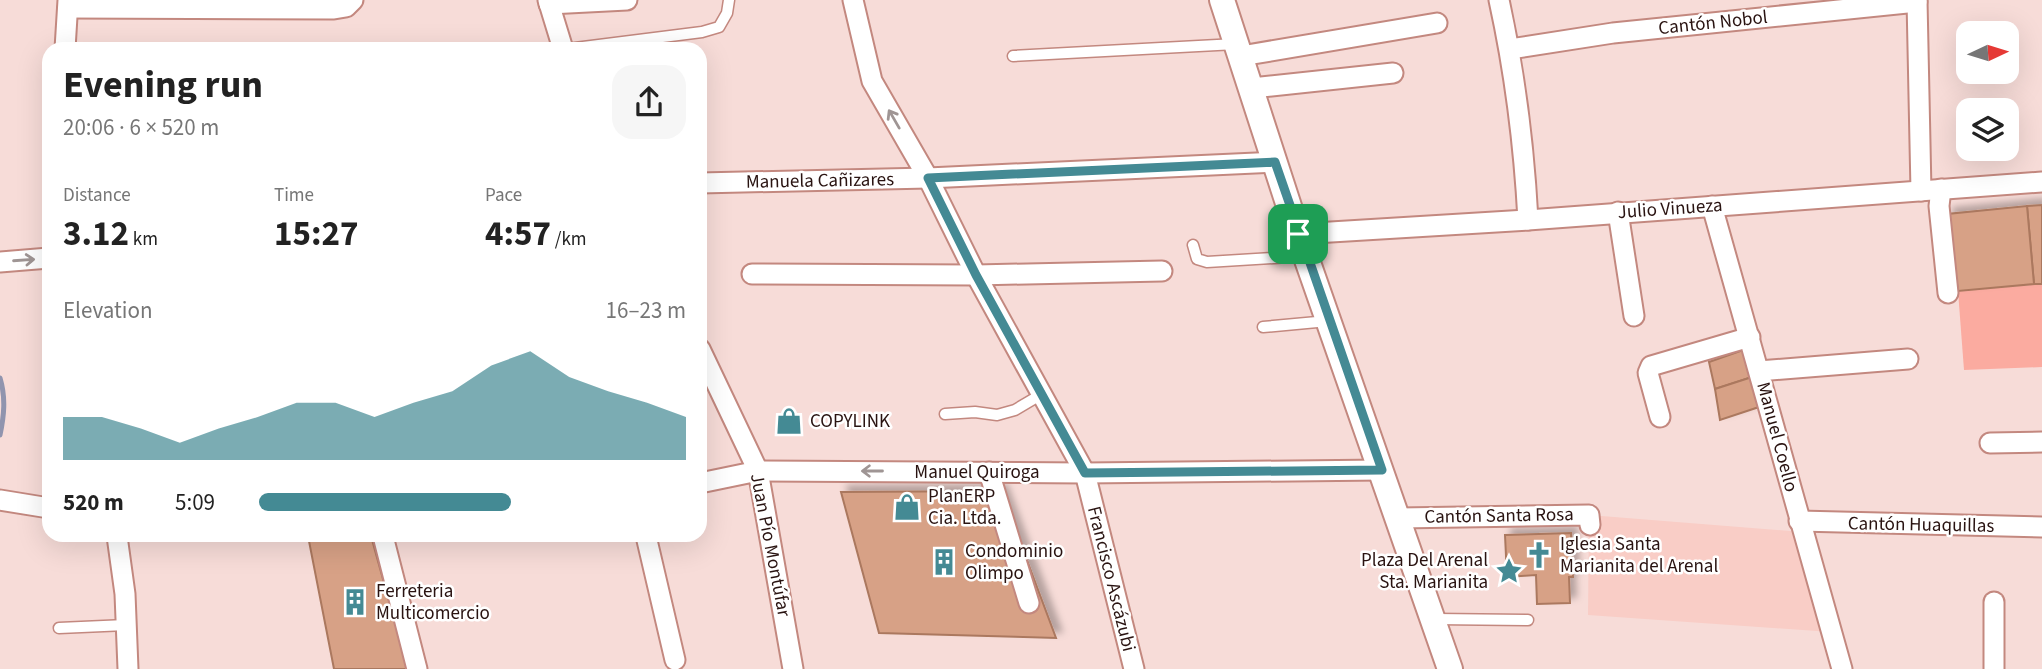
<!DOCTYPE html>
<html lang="en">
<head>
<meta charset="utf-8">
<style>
	body { margin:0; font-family:"Source Sans 3",sans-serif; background:#f6f6f6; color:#222; height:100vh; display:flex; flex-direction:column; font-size:26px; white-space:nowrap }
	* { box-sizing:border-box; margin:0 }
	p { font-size:23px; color:#767676 }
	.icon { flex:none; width:38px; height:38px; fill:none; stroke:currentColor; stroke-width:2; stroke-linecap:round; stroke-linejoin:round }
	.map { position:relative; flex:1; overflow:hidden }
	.panel { position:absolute; left:42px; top:42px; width:665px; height:500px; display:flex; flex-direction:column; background:#fff; border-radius:21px; box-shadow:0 7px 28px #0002 }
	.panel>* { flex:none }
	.needle { width:46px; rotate:86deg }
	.buttons { position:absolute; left:1956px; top:21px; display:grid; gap:14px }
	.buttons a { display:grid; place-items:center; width:63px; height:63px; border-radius:14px; background:#fff; box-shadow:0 7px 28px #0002; font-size:35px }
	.pin { position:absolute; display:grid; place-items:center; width:60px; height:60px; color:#fff; margin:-30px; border-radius:14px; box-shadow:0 4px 10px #0006 }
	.round { display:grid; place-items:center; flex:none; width:74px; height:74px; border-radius:21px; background:#f6f6f6 }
	.headline { display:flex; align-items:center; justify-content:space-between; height:119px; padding:0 21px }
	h1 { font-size:38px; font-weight:700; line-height:52px }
	.figures { display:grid; grid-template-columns:repeat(3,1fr); gap:10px; height:119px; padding:7px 21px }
	.figures div { display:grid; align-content:center }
	.figures b { font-size:35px; font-weight:700 }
	.figures small { font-size:19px; font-weight:400 }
	.figures p { font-size:19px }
	.chart { height:196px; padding:14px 21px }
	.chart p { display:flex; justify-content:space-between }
	.chart svg { width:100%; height:126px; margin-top:7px; fill:#448a94; opacity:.7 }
	ul { padding:0 21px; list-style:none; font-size:23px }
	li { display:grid; grid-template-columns:112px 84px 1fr; align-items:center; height:52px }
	li i { height:18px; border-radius:9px; background:#448a94 }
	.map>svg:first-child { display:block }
</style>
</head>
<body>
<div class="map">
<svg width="2042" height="669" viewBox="0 0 2042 669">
	<defs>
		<filter id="shadow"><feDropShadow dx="6" dy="-6" stdDeviation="3.5" flood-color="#0004"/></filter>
	</defs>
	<rect width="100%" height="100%" fill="#f7dcd8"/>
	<path fill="#f9cdc6" d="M1589,515L1803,532L1831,632L1588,615Z"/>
	<path fill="#fbaba0" d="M2042,284V367L1964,370L1958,291Z"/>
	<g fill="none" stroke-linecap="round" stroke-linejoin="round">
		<path stroke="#9094ae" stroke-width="5" d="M0,378C6,398 4,416 0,435"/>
	</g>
	<g fill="#d7a186" stroke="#ab785e" stroke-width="2" filter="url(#shadow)">
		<path d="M2042,205V284H2034L2027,206Z"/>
		<path d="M2027,206L2034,284L1958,291L1947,214Z"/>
		<path d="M1746,349L1752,377L1715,389L1709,362Z"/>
		<path d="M1752,377L1759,407L1720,420L1715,389Z"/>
		<path d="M1001,491L1056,638L879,633L841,492Z"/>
		<path d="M1571,533L1573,577H1569L1570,603L1537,604L1536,575L1507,577L1505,535Z"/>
		<path d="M308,536H371L408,669H334Z"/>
	</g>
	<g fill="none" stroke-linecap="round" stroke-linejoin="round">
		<defs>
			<g id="service">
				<path d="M567,49L702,32L719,27L727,13L729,0"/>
				<path d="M1013,56L1236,44"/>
				<path d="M1193,245L1197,259L1207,262L1305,256"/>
				<path d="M1263,327L1328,321"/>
				<path d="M945,414L975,412L997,415L1015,410L1042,394"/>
				<path d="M1435,619L1528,620"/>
				<path d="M59,628L126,625"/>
			</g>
			<g id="minor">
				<path d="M548,0L563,49"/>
				<path d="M853,0L872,81L928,178L976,275L1085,473L1134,669"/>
				<path d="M1499,0C1515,73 1524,145 1528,220"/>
				<path d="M1917,0L1921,191"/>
				<path d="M549,4L627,0"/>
				<path d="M68,8L334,9L346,7L353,0"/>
				<path d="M65,49L68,0"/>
				<path d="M1510,49L1613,33L1917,2"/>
				<path d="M1241,56L1437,23"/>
				<path d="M1252,88L1393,73"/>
				<path d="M700,183L928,178L1275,162"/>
				<path d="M1941,189L1939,206L1948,293"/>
				<path d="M1712,206L1842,669"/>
				<path d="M1618,212L1634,316"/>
				<path d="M1298,234L1528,220L2042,182"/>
				<path d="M0,262L49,258"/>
				<path d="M752,274L976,275L1162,271"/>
				<path d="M700,349L758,471L793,669"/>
				<path d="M1759,371L1908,359"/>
				<path d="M1660,417L1648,373L1651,366L1750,337"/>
				<path d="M1990,443L2042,442"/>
				<path d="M989,472L1029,603"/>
				<path d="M700,483L758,471L1085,473L1382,470"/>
				<path d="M0,500L49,508"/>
				<path d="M1399,518L1589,515L1590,525"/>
				<path d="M1799,521L2042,527"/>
				<path d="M117,536L125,594L128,669"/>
				<path d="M383,536L417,669"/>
				<path d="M646,536L675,660"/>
				<path d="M1994,669V602"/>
			</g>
			<path id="tertiary" d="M1222,0L1298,234L1450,669"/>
		</defs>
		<use href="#service" stroke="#c3887f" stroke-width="13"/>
		<use href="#minor" stroke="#c3887f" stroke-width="23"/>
		<use href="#tertiary" stroke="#c3887f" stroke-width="28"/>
		<use href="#service" stroke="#fff" stroke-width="10"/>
		<use href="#minor" stroke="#fff" stroke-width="19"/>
		<use href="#tertiary" stroke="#fff" stroke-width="24"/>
	</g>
	<defs><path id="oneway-shaft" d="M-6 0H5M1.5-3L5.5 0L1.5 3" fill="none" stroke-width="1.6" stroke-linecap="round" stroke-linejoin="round" transform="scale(1.75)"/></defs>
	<g stroke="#9f9594">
		<use href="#oneway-shaft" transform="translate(894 119) rotate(-120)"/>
		<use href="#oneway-shaft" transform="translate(24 260) rotate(-4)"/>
		<use href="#oneway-shaft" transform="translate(872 471) rotate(-180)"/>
	</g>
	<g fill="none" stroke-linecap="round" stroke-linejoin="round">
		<defs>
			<path id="route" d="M1275,162L1382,470L1085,473L976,275L928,178Z"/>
		</defs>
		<use href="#route" stroke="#fff" stroke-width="14"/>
		<use href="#route" stroke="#448a94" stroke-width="9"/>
	</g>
	<defs>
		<symbol id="shop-bare" viewBox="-9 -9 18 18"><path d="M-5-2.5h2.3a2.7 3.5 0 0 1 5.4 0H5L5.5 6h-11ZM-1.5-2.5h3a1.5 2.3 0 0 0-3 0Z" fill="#448a94" stroke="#fff" stroke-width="2.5" paint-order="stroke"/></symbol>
		<symbol id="church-bare" viewBox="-9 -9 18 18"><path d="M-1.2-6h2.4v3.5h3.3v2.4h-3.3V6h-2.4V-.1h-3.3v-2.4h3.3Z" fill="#448a94" stroke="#fff" stroke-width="2.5" paint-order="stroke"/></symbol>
		<symbol id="building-bare" viewBox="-9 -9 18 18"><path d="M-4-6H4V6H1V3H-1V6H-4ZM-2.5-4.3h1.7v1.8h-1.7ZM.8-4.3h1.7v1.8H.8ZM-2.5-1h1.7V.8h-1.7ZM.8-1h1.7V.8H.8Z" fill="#448a94" stroke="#fff" stroke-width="2.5" paint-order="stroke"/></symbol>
		<symbol id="sight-bare" viewBox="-9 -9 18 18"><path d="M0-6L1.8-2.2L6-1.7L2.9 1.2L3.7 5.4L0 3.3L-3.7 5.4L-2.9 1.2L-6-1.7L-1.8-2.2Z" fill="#448a94" stroke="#fff" stroke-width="2.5" paint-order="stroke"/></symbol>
	</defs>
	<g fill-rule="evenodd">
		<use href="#shop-bare" x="770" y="402" width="38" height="38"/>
		<use href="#shop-bare" x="888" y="488" width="38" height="38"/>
		<use href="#church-bare" x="1520" y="536" width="38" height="38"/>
		<use href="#building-bare" x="925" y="543" width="38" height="38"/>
		<use href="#sight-bare" x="1490" y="552" width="38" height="38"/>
		<use href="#building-bare" x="336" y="583" width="38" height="38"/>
	</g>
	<g text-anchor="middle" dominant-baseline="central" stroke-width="5" stroke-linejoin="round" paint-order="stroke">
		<g font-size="19" fill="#291311" stroke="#fff">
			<text transform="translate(1713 23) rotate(-6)">Cantón Nobol</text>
			<text transform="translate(820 181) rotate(-1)">Manuela Cañizares</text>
			<text transform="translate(1670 209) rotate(-4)">Julio Vinueza</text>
			<text transform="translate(1777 437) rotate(75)">Manuel Coello</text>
			<text x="977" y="472">Manuel Quiroga</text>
			<text transform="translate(1499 516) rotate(-1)">Cantón Santa Rosa</text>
			<text transform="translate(1921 525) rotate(1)">Cantón Huaquillas</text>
			<text transform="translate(770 545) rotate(79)">Juan Pío Montúfar</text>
			<text transform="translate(1111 579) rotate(76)">Francisco Ascázubi</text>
		</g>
		<g font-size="19" fill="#291311" stroke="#fff" text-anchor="start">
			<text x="810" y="421">COPYLINK</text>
			<text x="928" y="496">PlanERP<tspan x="928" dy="22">Cia. Ltda.</tspan></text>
			<text x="1560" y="544">Iglesia Santa<tspan x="1560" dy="22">Marianita del Arenal</tspan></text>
			<text x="965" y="551">Condominio<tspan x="965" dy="22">Olimpo</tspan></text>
			<text x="1488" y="560" text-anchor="end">Plaza Del Arenal<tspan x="1488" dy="22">Sta. Marianita</tspan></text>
			<text x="376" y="591">Ferreteria<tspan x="376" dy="22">Multicomercio</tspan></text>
		</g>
	</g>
</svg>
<div class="buttons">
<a><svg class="needle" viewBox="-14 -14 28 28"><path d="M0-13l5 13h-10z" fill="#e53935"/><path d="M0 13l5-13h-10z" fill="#767676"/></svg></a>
<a><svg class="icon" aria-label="layers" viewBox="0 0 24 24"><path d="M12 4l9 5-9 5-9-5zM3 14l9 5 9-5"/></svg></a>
</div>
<div class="pin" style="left:1298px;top:234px;background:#1e9e55"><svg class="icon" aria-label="arrive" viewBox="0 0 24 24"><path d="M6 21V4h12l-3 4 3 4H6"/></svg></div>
<section class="panel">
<div class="headline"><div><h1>Evening run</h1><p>20:06 · 6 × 520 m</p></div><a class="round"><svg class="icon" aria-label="share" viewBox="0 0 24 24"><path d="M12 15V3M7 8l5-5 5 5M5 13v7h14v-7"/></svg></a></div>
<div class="figures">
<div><p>Distance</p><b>3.12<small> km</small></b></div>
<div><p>Time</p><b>15:27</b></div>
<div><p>Pace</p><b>4:57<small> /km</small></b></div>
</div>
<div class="chart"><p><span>Elevation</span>16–23 m</p>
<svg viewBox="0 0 160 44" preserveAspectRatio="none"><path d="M0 44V29L10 29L20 33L30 38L40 33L50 29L60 24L70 24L80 29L90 24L100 20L110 11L120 6L130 15L140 20L150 24L160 29V44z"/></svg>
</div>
<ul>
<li><b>520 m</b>5:09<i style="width:59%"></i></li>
</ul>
</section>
</div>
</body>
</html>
